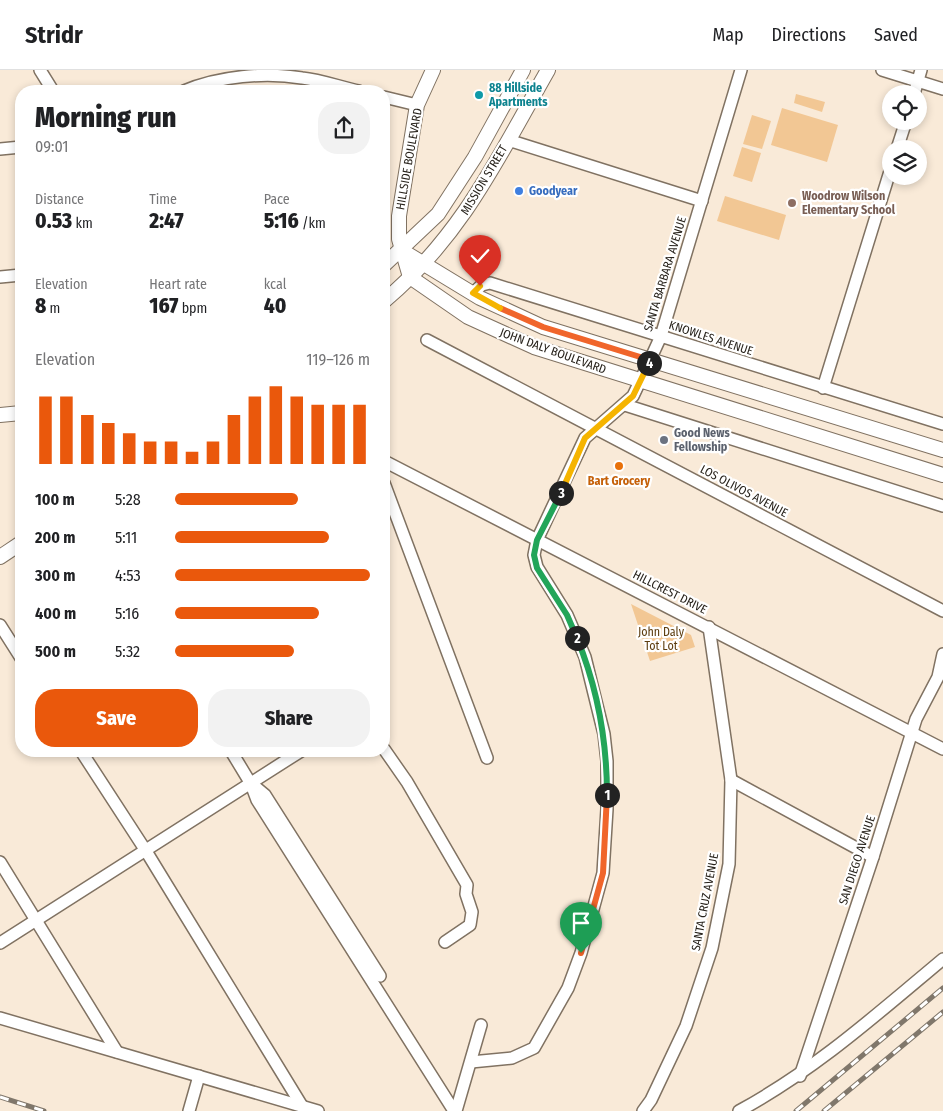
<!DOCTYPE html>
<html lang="en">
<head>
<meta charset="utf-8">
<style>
	body { margin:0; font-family:"Fira Sans Condensed",sans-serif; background:#f2f2f2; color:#202124; height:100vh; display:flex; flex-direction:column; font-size:19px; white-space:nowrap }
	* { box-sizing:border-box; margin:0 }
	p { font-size:16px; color:#757577 }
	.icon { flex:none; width:28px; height:28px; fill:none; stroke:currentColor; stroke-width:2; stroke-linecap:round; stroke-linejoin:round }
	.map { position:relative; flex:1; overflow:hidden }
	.panel { position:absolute; left:15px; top:15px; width:375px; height:672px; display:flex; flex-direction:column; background:#fff; border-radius:20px; box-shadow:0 2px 8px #0003 }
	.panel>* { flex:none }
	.buttons { position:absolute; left:882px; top:15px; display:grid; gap:10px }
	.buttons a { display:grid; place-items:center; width:45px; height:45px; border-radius:50%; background:#fff; box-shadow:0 2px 8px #0003; font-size:25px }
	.pin { position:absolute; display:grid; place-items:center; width:42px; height:42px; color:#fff; margin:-51px -21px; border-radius:50% 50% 50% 0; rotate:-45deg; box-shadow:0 0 5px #0007 }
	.pin .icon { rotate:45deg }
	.km { position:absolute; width:25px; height:25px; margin:-12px; border-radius:50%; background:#222; color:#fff; font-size:14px; line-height:25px; text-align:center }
	.round { display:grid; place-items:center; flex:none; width:52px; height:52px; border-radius:20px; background:#f2f2f2 }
	.headline { display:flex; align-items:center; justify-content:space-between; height:85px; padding:0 20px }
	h1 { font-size:28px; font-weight:800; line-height:38px }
	.stats { display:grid; grid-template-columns:repeat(3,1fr); gap:8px; height:85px; padding:5px 20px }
	.stats div { display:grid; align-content:center }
	.stats b { font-size:21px; font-weight:800 }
	.stats small { font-size:14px; font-weight:400 }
	.stats p { font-size:14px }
	.chart { height:140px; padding:10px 20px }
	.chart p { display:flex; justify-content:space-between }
	.chart svg { width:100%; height:90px; margin-top:5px; stroke:#ea580c; stroke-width:6 }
	.cta { display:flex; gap:10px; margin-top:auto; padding:10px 20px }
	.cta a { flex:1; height:58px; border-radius:20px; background:#ea580c; color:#fff; font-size:20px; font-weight:800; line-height:58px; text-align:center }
	.cta a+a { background:#f2f2f2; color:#202124 }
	ul { padding:0 20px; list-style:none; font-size:16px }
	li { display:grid; grid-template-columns:80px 60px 1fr; align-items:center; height:38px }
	li i { height:12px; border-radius:6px; background:#ea580c }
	header { display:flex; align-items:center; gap:30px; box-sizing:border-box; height:70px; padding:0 25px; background:#fff; border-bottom:1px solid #e0e0e0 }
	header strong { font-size:24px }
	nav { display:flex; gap:28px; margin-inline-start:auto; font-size:18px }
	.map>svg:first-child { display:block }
</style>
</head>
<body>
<header>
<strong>Stridr</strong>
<nav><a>Map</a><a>Directions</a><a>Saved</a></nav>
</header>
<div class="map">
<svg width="943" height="1041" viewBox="0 0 943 1041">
	<rect width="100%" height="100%" fill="#f9ead8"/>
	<g fill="#f2c794">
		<path d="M796,24L825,32L822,42L794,33Z"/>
		<path d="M782,38L838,55L827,92L771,75Z"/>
		<path d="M752,45L771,51L762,79L743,74Z"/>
		<path d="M742,77L761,83L752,112L733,106Z"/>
		<path d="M725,126L786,145L779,170L717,151Z"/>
		<path d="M631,534L691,565L695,577L650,591Z"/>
	</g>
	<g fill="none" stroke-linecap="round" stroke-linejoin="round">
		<defs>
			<g id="minor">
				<path d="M40,0L53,21"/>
				<path d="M882,0L943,19"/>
				<path d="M184,21C219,6 265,2 302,8C321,10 340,17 359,21"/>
				<path d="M914,24L921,0"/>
				<path d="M384,27L417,35"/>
				<path d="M508,70L702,131"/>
				<path d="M0,79L21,77"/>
				<path d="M897,79L906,51"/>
				<path d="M0,207L21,205"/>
				<path d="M473,223L482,215L490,213L943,354"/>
				<path d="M427,270L943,541"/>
				<path d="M823,318L891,98"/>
				<path d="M625,335L943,436"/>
				<path d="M384,391L943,679"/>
				<path d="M384,413L487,688"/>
				<path d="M0,555L21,588"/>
				<path d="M384,679L407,712L467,815L466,824L472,842L470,855L445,872"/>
				<path d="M81,681L146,781L302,1036"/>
				<path d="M231,681L251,714L257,730L454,1041"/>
				<path d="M731,710L873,787"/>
				<path d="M253,715L265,725L380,906"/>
				<path d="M0,792L117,982"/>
				<path d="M0,873L301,681"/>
				<path d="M0,948L318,1041"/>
				<path d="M471,992L512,988L534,978L568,918L581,883L603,803L607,739V691L604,664L585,587L567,545L537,497L534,485L537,470L585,368L633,326L650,290L661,266L741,0"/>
				<path d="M800,1006L873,787L916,649L938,607L943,584"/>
				<path d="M189,1041L199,1006"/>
				<path d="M456,1041L481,955"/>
				<path d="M643,1041L651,1030L686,956L712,878L729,794L731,710L709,557"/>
				<path d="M739,1041C816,999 876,945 943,889"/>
			</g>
			<g id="major">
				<path d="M433,0L417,35L399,146V169L410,207L468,247L534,277L943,405"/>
				<path d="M401,180L480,228L543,257L943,380"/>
				<path d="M384,195L438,144L475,87L523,0"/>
				<path d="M384,231C462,166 499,86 548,0"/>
				<path d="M0,345L21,343"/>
				<path d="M0,487L21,473"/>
			</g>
		</defs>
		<use href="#minor" stroke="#807262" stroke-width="14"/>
		<use href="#major" stroke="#807262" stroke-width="16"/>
		<use href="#minor" stroke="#fff" stroke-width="11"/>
		<use href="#major" stroke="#fff" stroke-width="14"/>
		<defs>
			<g id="rail">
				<path d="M0,1027L44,1041"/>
				<path d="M796,1041L943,918"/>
				<path d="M824,1041L943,942"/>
			</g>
		</defs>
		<use href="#rail" stroke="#80776b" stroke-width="5"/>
		<use href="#rail" stroke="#fff" stroke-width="3" stroke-dasharray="9" stroke-linecap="butt"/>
	</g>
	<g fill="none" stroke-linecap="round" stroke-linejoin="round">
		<defs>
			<path id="split-1" d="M581,883L603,803L607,725"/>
			<path id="split-2" d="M577,568C597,617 607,672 607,725"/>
			<path id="split-3" d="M561,423L537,470L534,485L537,498L567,545L577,568"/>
			<path id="split-4" d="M561,423L585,368L633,326L649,293"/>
			<path id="split-5" d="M500,238L543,257L650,290L649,293"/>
			<path id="split-6" d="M480,216L473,223L500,238"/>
		</defs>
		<use href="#split-1" stroke="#fff" stroke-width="10"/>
		<use href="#split-2" stroke="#fff" stroke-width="10"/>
		<use href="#split-3" stroke="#fff" stroke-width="10"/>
		<use href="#split-4" stroke="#fff" stroke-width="10"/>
		<use href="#split-5" stroke="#fff" stroke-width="10"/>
		<use href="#split-6" stroke="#fff" stroke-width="10"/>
		<use href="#split-1" stroke="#f0652b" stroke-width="6"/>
		<use href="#split-2" stroke="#22a559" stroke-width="6"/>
		<use href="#split-3" stroke="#22a559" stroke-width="6"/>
		<use href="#split-4" stroke="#f5b400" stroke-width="6"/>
		<use href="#split-5" stroke="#f0652b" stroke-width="6"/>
		<use href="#split-6" stroke="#f5b400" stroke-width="6"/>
	</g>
	<circle fill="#0f9aa8" stroke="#fff" stroke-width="2" cx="479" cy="25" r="5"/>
	<circle fill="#3f7fe0" stroke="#fff" stroke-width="2" cx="519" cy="121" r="5"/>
	<circle fill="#8d6e63" stroke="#fff" stroke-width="2" cx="792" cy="133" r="5"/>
	<circle fill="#6b7280" stroke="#fff" stroke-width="2" cx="664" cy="370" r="5"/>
	<circle fill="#e8710a" stroke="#fff" stroke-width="2" cx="619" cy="396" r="5"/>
	<g text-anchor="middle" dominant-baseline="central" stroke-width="4.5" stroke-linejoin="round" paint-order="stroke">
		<g font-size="12" font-weight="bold" fill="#0d838f" stroke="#fff" text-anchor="start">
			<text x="489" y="18">88 Hillside<tspan x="489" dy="14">Apartments</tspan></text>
		</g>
		<g font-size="12" fill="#28231c" stroke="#fff">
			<text transform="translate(409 89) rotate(-80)">HILLSIDE BOULEVARD</text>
			<text transform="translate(484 110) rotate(-59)">MISSION STREET</text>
			<text transform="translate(665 204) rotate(-73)">SANTA BARBARA AVENUE</text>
			<text transform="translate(711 268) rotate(18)">KNOWLES AVENUE</text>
			<text transform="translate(553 281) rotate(20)">JOHN DALY BOULEVARD</text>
			<text transform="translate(744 421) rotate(28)">LOS OLIVOS AVENUE</text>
			<text transform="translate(670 522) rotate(27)">HILLCREST DRIVE</text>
			<text transform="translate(857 790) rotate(-72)">SAN DIEGO AVENUE</text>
			<text transform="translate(705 832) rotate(-79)">SANTA CRUZ AVENUE</text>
		</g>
		<g font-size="12" font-weight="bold" fill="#366cbe" stroke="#fff" text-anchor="start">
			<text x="529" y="121">Goodyear</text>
		</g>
		<g font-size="12" font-weight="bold" fill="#785e54" stroke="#fff" text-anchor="start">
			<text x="802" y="126">Woodrow Wilson<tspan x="802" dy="14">Elementary School</tspan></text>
		</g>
		<g font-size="12" font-weight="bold" fill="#5b616d" stroke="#fff" text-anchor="start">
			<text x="674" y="363">Good News<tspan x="674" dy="14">Fellowship</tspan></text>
		</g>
		<g font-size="12" font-weight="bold" fill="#c56008" stroke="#fff">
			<text x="619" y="411">Bart Grocery</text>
		</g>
		<g font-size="12" fill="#5d3d0f" stroke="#fff">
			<text x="661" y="562">John Daly<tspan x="661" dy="14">Tot Lot</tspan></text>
		</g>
	</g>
</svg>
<div class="buttons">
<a><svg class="icon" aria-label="locate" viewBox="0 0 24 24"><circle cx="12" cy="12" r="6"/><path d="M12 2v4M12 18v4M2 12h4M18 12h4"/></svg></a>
<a><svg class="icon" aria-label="layers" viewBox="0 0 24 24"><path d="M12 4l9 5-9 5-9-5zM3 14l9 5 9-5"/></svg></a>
</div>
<div class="pin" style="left:581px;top:883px;background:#1e9e55"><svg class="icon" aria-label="arrive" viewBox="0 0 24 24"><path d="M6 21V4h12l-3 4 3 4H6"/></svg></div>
<div class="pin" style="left:480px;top:216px;background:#d93025"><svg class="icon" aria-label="check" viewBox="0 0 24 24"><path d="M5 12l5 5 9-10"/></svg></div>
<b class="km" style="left:607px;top:725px">1</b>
<b class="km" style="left:577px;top:568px">2</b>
<b class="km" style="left:561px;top:423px">3</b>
<b class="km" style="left:649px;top:293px">4</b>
<section class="panel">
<div class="headline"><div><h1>Morning run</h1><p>09:01</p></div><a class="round"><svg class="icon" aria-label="share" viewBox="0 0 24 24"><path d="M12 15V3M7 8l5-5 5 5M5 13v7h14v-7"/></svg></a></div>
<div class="stats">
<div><p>Distance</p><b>0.53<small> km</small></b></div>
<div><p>Time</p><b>2:47</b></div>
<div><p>Pace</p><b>5:16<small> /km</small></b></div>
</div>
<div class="stats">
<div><p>Elevation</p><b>8<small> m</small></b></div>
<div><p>Heart rate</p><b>167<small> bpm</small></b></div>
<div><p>kcal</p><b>40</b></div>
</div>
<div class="chart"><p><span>Elevation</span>119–126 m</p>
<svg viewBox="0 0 160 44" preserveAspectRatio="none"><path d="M5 44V11M15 44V11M25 44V20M35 44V24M45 44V29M55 44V33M65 44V33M75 44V38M85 44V33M95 44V20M105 44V11M115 44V6M125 44V11M135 44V15M145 44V15M155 44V15"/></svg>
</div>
<ul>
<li><b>100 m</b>5:28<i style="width:63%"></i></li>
<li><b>200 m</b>5:11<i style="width:79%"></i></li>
<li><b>300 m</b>4:53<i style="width:100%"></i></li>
<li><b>400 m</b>5:16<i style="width:74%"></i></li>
<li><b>500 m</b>5:32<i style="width:61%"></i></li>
</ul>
<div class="cta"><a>Save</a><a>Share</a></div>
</section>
</div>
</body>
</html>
